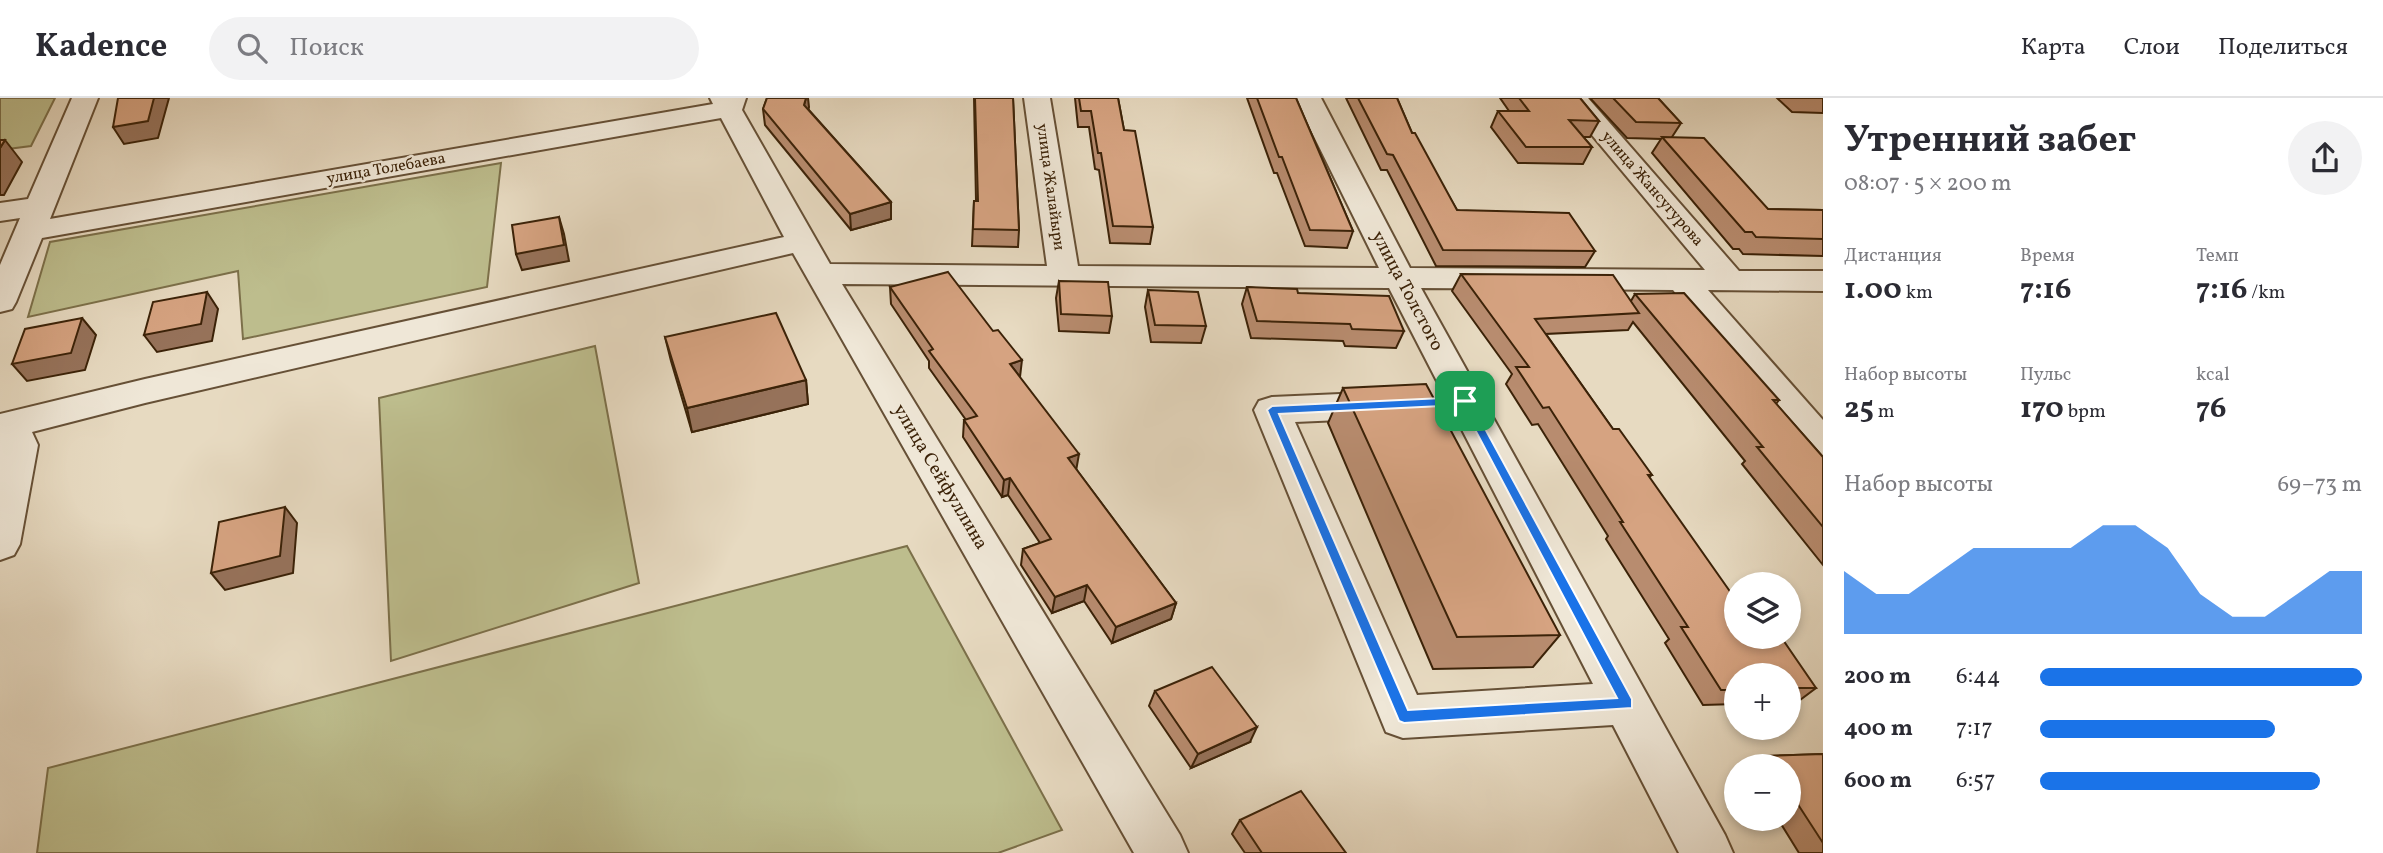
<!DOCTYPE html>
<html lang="ru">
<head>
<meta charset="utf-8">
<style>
	body { margin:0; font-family:Vollkorn,serif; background:#f2f2f3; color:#2b2b33; height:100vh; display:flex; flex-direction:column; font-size:26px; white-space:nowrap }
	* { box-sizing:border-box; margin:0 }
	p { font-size:23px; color:#7c7c81 }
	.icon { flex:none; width:38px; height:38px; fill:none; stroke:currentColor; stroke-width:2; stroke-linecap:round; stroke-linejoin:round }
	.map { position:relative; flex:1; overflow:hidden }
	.panel { display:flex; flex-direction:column; background:#fff; width:560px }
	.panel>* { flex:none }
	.controls { position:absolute; left:1724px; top:474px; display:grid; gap:14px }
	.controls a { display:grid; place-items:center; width:77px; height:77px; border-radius:50%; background:#fff; box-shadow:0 4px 10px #0003; font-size:35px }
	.pin { position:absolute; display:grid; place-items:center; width:60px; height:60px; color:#fff; margin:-30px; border-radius:14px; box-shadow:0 4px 10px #0006 }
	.round { display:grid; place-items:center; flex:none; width:74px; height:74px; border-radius:37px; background:#f2f2f3 }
	.overview { display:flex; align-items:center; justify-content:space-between; height:119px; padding:0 21px }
	h1 { font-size:38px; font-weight:700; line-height:52px }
	.figures { display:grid; grid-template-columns:repeat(3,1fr); gap:10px; height:119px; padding:7px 21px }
	.figures div { display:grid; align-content:center }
	.figures b { font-size:30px; font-weight:700 }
	.figures small { font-size:19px; font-weight:400 }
	.figures p { font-size:19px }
	.chart { height:196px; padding:14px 21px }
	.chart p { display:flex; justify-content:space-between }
	.chart svg { width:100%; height:126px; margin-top:7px; fill:#1a73e8; opacity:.7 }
	ul { padding:0 21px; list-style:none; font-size:23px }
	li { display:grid; grid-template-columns:112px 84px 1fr; align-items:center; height:52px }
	li i { height:18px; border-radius:9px; background:#1a73e8 }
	header { display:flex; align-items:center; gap:42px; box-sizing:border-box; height:98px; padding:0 35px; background:#fff; border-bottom:2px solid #e1e1e2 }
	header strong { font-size:33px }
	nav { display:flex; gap:38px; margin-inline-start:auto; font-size:24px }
	.search { width:490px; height:63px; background:#f2f2f3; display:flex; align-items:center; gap:18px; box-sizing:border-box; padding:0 24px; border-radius:38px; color:#7c7c81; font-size:26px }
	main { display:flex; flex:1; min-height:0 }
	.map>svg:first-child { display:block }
</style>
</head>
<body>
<header>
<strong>Kadence</strong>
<div class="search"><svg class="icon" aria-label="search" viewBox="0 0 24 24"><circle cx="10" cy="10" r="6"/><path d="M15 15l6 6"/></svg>Поиск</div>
<nav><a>Карта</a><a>Слои</a><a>Поделиться</a></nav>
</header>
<main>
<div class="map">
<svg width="1823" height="755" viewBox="0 0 1823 755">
	<rect width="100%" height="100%" fill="#e7dac1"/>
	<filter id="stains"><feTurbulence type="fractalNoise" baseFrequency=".00286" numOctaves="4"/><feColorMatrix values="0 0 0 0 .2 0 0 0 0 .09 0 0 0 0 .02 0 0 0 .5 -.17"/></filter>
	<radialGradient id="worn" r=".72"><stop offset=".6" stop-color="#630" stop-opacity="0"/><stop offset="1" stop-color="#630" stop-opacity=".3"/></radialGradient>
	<g fill="#bdbd8d" stroke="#7c704a" stroke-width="2">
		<path d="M0,0H55L31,48L0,52Z"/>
		<path d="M501,65L487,189L243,241L238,173L28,219L50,144Z"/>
		<path d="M595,248L639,485L391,563L379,300Z"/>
		<path d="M907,448L1062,732L998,755H37L48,670Z"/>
	</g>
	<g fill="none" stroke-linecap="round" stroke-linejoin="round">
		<defs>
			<path id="street" d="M72,0H98L50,121L713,6L710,0H746L742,12L830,166L1047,168L1024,0H1050L1078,168L1379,170L1295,0H1321L1410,170L1705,172L1561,0H1588L1739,173H1823V193L1708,192L1823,322V360L1810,356L1673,192L1421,190L1725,737L1733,755H1679L1613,627L1403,640L1386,634L1254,312L1259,303L1272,299L1386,294L1399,298L1404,307L1399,316L1386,320L1295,324L1417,597L1593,586L1389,190L842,186L1180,737L1188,755H1134L793,155L145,305L32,334L38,347L20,446L14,457L0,462V316L145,281L784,139L721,20L42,140L16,204L12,211L0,214V167L20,120L0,123V105L28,101Z"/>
		</defs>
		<use href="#street" stroke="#665036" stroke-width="4"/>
		<use href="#street" fill="#efe7d7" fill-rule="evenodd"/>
	</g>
	<g fill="#b88c6f" stroke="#3b2208" stroke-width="2">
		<path d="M767,0H808V11L891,104V121L851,132L765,27L763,11Z"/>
		<path d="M974,0H1013L1019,132L1018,149L972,148L974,103H976Z"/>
		<path d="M1075,0H1118L1124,32L1153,129L1150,146L1110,145L1099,72L1095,71L1089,29H1078Z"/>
		<path d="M1247,0H1296L1353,133L1347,150L1305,148L1277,75H1274Z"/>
		<path d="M1346,0H1397L1412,35L1457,112L1595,153L1585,169L1436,168L1387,72H1381Z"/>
		<path d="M1500,0H1580L1599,23L1590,39H1583L1592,49L1583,66L1518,65L1491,29L1498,13H1509Z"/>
		<path d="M1590,0H1658L1681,25L1672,39L1768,111L1823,112V158L1743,156L1739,151H1733L1652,55L1661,41L1627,40Z"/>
		<path d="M1777,0H1823V15L1792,14Z"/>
		<path d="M1461,176L1631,203L1635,196L1779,302L1776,306L1823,359V467L1742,366L1745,363L1633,224L1628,232L1546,236L1613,331L1652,377L1649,379L1736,539L1816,590L1796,605H1788V578H1736V606L1703,607L1665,545L1669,541L1606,441L1608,438L1538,326L1532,327L1506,286L1512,276L1452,193Z"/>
		<path d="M1059,183L1112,218L1109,235L1059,233L1056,200Z"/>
		<path d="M890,189L1020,280L1076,371L1176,505L1171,521L1112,545L1084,503L1052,515L1021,467L1023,451L1040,445L1008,397L1002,399L963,339L964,322H966L929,270V263L891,206Z"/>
		<path d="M1247,189L1298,195L1404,233L1396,250L1345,248L1343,243L1251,240L1242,206Z"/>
		<path d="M1148,192L1206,228L1201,245L1151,244L1145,209Z"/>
		<path d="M665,239L806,282L808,306L692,334L671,263Z"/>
		<path d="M1343,290L1560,537L1533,569L1433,571L1328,325Z"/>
		<path d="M1155,593L1250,644L1191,670L1149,608Z"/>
		<path d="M1823,656V755H1799L1778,721H1788V668H1753L1767,658Z"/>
		<path d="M1240,722L1346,755H1245L1232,736Z"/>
	</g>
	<g fill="#96725a" stroke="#3b2208" stroke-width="2">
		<path d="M154,0H169L158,40L124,46L113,29Z"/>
		<path d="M806,0H808L809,9L806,23L804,7Z"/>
		<path d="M5,42L22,64L4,97H0V50Z"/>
		<path d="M891,104V121L851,132L850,116Z"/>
		<path d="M559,119L564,136L569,163L522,172L516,156Z"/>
		<path d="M207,194L218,211L212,243L157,254L144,237Z"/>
		<path d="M82,220L96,237L85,272L27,283L12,266Z"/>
		<path d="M1022,262L1020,279L1010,266Z"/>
		<path d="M806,282L808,306L692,334L687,310Z"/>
		<path d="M1079,356L1076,373L1068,360Z"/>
		<path d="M1010,380L1008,397L1002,399L1004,382Z"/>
		<path d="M285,409L297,425L293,475L225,492L211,475Z"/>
		<path d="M1087,487L1084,503L1052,515L1055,499Z"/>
		<path d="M1176,505L1171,521L1112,545L1116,529Z"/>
		<path d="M1257,629L1250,644L1191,670L1198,656Z"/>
	</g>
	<g fill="#d6a381" stroke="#3b2208" stroke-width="2">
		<path d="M118,0H154L148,23L113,29Z"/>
		<path d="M767,0H806L804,7L891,104L850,116L763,11Z"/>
		<path d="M975,0H1013L1019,132L973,131L974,103H978Z"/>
		<path d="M1079,0H1118L1124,32L1135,33L1153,129L1113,128L1101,55H1098L1091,13H1081Z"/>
		<path d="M1257,0H1296L1353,133L1310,132L1282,59H1279Z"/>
		<path d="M1358,0H1397L1412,35H1415L1457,112L1569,115L1595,153L1443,152L1393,57L1387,56Z"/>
		<path d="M1519,0H1580L1599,23L1569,22L1592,49H1526L1498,13H1529Z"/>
		<path d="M1613,0H1658L1681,25L1636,24Z"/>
		<path d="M1662,39L1704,40L1768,111L1823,112V141L1756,139L1752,134H1745Z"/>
		<path d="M0,42H5L0,50Z"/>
		<path d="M559,119L564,147L516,156L512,127Z"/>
		<path d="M948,174L993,233L998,232L1022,262L1010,266L1079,356L1068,360L1176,505L1116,529L1087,487L1055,499L1023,451L1051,441L1010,380L1004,382L964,322L977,318L929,253L933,251L890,189Z"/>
		<path d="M1461,176L1613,177L1639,215L1535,221L1613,331H1619L1652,377H1648L1736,502V539H1781L1816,590H1788V578H1736V592H1721L1681,529H1688L1620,424H1623L1549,309L1543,310L1516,269H1529Z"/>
		<path d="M1059,183L1108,184L1112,218L1061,216Z"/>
		<path d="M1247,189L1297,191L1298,195L1389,198L1404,233L1352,231L1350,226L1257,223Z"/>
		<path d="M1148,192L1198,194L1206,228L1155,227Z"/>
		<path d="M207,194L201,226L144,237L153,204Z"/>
		<path d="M1684,195L1779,302H1773L1823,359V429L1757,349H1763L1635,196Z"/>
		<path d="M776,215L806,282L687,310L665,239Z"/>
		<path d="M82,220L71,255L12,266L25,231Z"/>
		<path d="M1426,286L1560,537L1457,539L1343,290Z"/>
		<path d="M285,409L280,458L211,475L219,424Z"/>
		<path d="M1212,569L1257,629L1198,656L1155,593Z"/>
		<path d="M1823,656V745L1788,691V668H1774L1767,658Z"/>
		<path d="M1301,693L1346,755H1262L1240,722Z"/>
	</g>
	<path fill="#1a73e8" stroke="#fff" stroke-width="2" fill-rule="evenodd" d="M1465,299L1470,303L1632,601V610L1404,625L1399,623L1267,312L1272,308ZM1462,307L1617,600L1408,612L1279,316Z"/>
	<g text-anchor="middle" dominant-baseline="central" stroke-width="5" stroke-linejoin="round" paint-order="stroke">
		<g font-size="16" fill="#3b2208" stroke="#efe7d7">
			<text transform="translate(386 71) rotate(-10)">улица Толебаева</text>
			<text transform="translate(1050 89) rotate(82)">улица Жалайыри</text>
			<text transform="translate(1652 91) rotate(49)">улица Жансугурова</text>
		</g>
		<g font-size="19" fill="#3b2208" stroke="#efe7d7">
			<text transform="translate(1407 193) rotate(62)">улица Толстого</text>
			<text transform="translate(940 379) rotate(59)">улица Сейфуллина</text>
		</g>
	</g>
	<rect width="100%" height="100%" filter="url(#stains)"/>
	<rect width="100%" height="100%" fill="url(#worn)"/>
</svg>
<div class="controls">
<a><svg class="icon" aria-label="layers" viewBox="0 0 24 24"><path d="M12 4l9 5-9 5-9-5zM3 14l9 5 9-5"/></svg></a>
<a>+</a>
<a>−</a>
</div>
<div class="pin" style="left:1465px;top:303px;background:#1e9e55"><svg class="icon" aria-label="arrive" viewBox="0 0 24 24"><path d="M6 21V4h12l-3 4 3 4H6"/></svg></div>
</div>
<section class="panel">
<div class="overview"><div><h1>Утренний забег</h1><p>08:07 · 5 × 200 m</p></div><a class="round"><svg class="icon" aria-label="share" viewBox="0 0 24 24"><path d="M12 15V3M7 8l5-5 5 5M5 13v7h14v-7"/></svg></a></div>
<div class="figures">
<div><p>Дистанция</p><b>1.00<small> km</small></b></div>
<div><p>Время</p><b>7:16</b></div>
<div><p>Темп</p><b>7:16<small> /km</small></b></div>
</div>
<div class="figures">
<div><p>Набор высоты</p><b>25<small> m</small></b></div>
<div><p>Пульс</p><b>170<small> bpm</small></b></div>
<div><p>kcal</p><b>76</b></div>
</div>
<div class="chart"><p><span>Набор высоты</span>69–73 m</p>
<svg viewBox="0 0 160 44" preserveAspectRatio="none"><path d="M0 44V22L10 30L20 30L30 22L40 14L50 14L60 14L70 14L80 6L90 6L100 14L110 30L120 38L130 38L140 30L150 22L160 22V44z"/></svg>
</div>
<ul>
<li><b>200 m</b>6:44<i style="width:100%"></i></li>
<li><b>400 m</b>7:17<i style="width:73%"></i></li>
<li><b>600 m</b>6:57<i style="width:87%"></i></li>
</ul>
</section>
</main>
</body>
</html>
